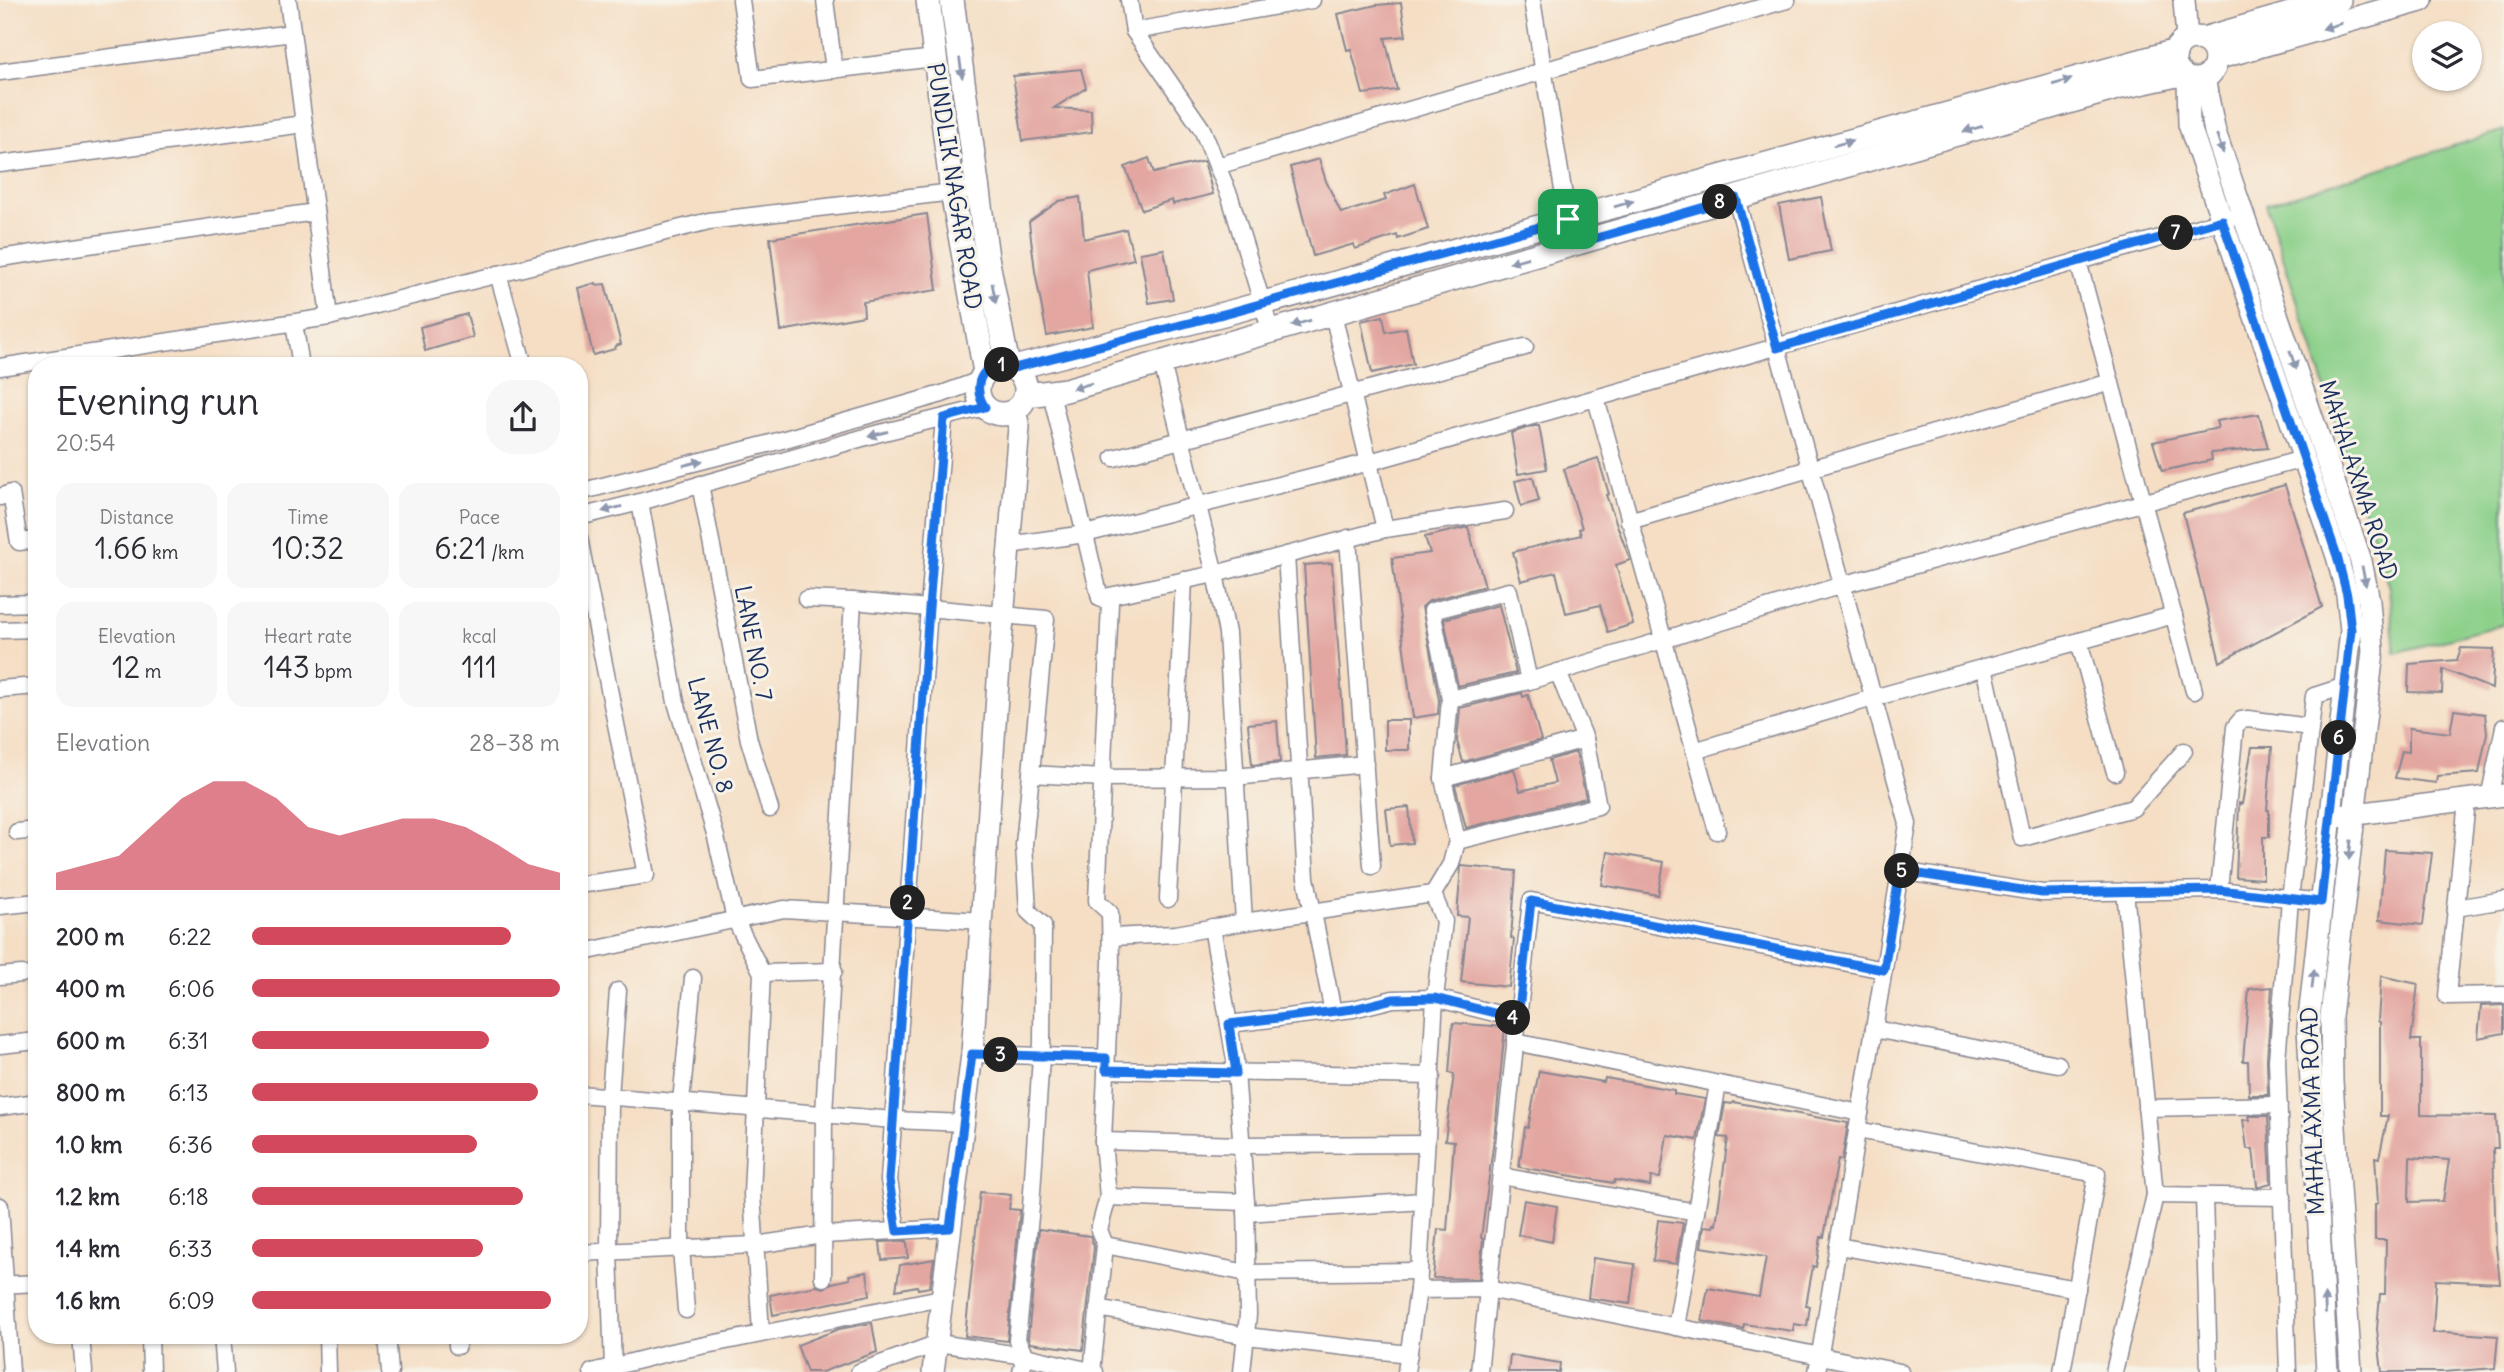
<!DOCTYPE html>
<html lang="en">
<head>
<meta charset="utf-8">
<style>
	body { margin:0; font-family:Delius,sans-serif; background:#f7f7f7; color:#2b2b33; height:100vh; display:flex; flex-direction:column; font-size:26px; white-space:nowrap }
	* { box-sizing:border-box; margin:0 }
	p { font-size:23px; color:#7c7c81 }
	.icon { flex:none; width:38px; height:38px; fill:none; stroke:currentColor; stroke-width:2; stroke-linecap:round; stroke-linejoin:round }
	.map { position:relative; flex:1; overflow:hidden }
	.details { position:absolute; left:28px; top:357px; width:560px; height:987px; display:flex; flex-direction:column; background:#fff; border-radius:28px; box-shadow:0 2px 5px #0004 }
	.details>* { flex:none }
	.fabs { position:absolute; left:2412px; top:21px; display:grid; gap:14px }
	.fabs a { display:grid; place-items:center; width:70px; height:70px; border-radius:50%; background:#fff; box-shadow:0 2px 5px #0004; font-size:35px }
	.pin { position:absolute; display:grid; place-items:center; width:60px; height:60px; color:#fff; margin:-30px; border-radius:14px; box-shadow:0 4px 10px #0006 }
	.km { position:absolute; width:35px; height:35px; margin:-18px; border-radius:50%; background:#222; color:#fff; font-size:19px; line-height:35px; text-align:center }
	.round { display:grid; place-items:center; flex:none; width:74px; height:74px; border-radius:28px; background:#f7f7f7 }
	.headline { display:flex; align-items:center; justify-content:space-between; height:119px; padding:0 28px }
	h1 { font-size:38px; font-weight:600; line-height:52px }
	.metrics { display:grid; grid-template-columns:repeat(3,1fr); gap:10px; height:119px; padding:7px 28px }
	.metrics div { display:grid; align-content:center; border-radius:18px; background:#f7f7f7; text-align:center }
	.metrics b { font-size:30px; font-weight:600 }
	.metrics small { font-size:19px; font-weight:400 }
	.metrics p { font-size:19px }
	.chart { height:196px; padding:14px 28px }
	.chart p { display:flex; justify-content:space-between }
	.chart svg { width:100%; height:126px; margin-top:7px; fill:#d1495b; opacity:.7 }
	ul { padding:0 28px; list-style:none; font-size:23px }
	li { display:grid; grid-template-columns:112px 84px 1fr; align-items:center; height:52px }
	li i { height:18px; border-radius:9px; background:#d1495b }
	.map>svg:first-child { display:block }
</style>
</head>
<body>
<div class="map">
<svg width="2504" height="1372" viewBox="0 0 2504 1372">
	<rect width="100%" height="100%" fill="#f7f3e8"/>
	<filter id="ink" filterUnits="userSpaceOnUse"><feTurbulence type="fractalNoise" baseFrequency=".0143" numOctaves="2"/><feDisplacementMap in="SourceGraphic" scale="14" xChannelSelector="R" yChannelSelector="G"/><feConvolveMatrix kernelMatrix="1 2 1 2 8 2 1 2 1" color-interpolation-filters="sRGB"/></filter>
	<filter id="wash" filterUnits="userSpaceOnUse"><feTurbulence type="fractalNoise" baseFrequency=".00686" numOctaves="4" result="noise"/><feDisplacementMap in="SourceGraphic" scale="28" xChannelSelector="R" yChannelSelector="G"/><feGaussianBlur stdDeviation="1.57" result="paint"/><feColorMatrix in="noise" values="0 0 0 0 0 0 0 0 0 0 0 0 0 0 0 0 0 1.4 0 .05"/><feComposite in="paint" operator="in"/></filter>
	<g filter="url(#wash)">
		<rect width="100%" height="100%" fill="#f5dec4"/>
		<path fill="#8cd08a" stroke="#548074" stroke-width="2" d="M2504,130V624L2395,653L2389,588L2266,204Z"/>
		<g id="blocks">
			<g fill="#e3a6a0" fill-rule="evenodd">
				<path d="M1401,3L1406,36L1385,38L1397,90L1363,94L1351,49L1347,50L1338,14L1376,5Z"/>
				<path d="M1081,69L1086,88L1054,108L1091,110L1092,132L1023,141L1013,76Z"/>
				<path d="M1149,158L1154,173L1204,161L1213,194L1173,204L1172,200L1142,210L1125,167Z"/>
				<path d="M1319,159L1326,181L1341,213L1386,200L1384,195L1415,184L1428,229L1398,239L1397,235L1355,249L1354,244L1313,256L1290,167Z"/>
				<path d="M1080,197L1084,239L1126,229L1134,259L1087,270L1093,327L1047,336L1035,271L1029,222L1059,201Z"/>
				<path d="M1821,197L1831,251L1789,259L1779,205Z"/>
				<path d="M927,214L937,290L863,302L864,316L781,331L770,238Z"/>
				<path d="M1164,249L1173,299L1149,303L1140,253Z"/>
				<path d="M596,283V285L605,284L621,344L616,346L615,349L593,355L578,288Z"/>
				<path d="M467,314L473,337L425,351L420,327Z"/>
				<path d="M1383,316L1386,332L1406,328L1413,364L1372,373L1361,321Z"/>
				<path d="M2259,414L2268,448L2211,453L2212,460L2162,471L2153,442L2218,428L2216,421Z"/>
				<path d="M1534,426H1539L1547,469L1518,474L1511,433Z"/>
				<path d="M1598,458L1609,494L1606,495L1630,560L1616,565L1633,624L1608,632L1600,605L1566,613L1556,572L1521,581L1513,552L1581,535L1579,529L1582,528L1564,469Z"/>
				<path d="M1533,477L1539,501L1521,506L1515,481Z"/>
				<path d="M2285,485L2322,607L2220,662L2183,513Z"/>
				<path d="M1468,527L1485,586L1429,601L1422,607L1439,700L1438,714L1413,718L1392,558L1430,553L1425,537Z"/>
				<path d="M1332,563L1346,755L1316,758L1304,565Z"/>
				<path d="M1499,605L1516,673L1458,686L1444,619Z"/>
				<path d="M2461,648L2494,649L2492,689L2443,669L2442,693L2408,692L2409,664L2457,660Z"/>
				<path d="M1522,693L1523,697L1528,695L1541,740L1463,762L1457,741L1460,708Z"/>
				<path d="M2454,710L2485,714L2487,733L2479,773L2437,776L2436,783L2395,778L2402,751L2409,752V728L2450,733Z"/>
				<rect x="1385" y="720" width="24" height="30"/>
				<path d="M1277,721L1280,762L1252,765L1248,724Z"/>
				<path d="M2252,747H2272L2267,810H2269V837H2263V879L2236,877L2239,803L2242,804Z"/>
				<path d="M1576,752L1586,798L1466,828L1455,785L1514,769L1520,791L1555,783L1549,760Z"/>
				<path d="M1409,807L1412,843L1390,845L1386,809Z"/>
				<path d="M2385,850L2432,853L2423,925L2379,920Z"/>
				<path d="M1608,852L1664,862L1658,895L1602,885Z"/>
				<path d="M1461,866L1516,871L1511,938L1514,939L1509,987L1461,982L1468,917L1457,916Z"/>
				<path d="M2381,976L2418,984L2411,1040H2421V1115L2496,1116L2498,1148H2493L2496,1247L2500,1283L2436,1280L2433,1333L2445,1332L2498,1336L2495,1368L2443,1372H2382L2377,1329L2380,1294H2385L2386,1240H2375V1204L2378,1203L2375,1157L2379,1158L2388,1116H2380V1022L2378,1021ZM2410,1157L2449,1160L2443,1201L2409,1202Z"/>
				<path d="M2272,987L2267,1059L2268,1095H2249L2248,1061H2243L2249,989Z"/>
				<path d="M2504,1005V1033L2478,1038L2481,1006Z"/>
				<path d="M1453,1023L1505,1027L1495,1131L1481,1238L1483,1239L1479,1279L1433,1278L1438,1229L1447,1230L1454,1141L1445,1140L1454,1074L1449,1073Z"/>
				<path d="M1539,1071L1604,1082L1605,1078L1674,1090V1094L1705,1099L1697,1140L1667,1135L1660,1178L1651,1177L1650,1186L1615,1180L1614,1183L1519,1167L1525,1127L1528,1128Z"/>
				<path d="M1733,1102L1848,1123L1842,1160L1838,1159L1824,1237H1821L1816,1267L1813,1266L1806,1305L1810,1306L1807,1326L1794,1324L1793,1331L1744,1324L1743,1329L1702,1321L1708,1288L1759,1297L1766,1257L1701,1247L1704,1226L1713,1227L1714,1224L1716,1225L1728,1138L1719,1137L1725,1103L1732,1104Z"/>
				<path d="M2249,1116H2268L2271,1183L2260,1186H2257L2253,1149H2247L2243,1120H2250Z"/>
				<path d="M980,1192L1011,1195L1009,1209L1020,1210L1007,1341L965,1336Z"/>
				<path d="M1524,1200L1557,1206L1552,1242L1518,1235Z"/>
				<path d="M1658,1220L1683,1223L1676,1264L1653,1261Z"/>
				<path d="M1039,1229L1090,1236L1094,1247L1083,1350L1030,1343L1028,1338Z"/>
				<path d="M907,1241L908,1258L882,1260L880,1242Z"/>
				<path d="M1593,1258L1635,1264L1630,1304L1588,1298Z"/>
				<path d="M934,1259L930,1287L918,1289L917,1286L896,1290L900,1265Z"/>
				<path d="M867,1272L870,1295L773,1315L770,1295L816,1286L824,1288L832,1283L850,1279L849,1275Z"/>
				<path d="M872,1323L877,1352L822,1372H807L797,1345L839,1329Z"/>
				<path d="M1510,1355L1560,1363L1559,1372H1508Z"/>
			</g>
		</g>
	</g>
	<g filter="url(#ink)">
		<use href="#blocks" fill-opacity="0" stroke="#888691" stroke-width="2"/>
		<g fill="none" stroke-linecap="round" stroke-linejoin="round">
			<defs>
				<g id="minor">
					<path d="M288,0L329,317"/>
					<path d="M741,0L752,79L935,58"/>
					<path d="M825,0L834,70"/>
					<path d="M1129,0L1134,31L1202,129L1230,197L1271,332"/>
					<path d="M1532,0L1572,245"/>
					<path d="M1134,31L1312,0"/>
					<path d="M0,72L292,33"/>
					<path d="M0,164L304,124"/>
					<path d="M1217,166L1787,0"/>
					<path d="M1736,198L1908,824L1817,1372"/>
					<path d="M0,258L315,212"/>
					<path d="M2078,261L2194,691"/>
					<path d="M498,274L524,366"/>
					<path d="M1333,314L1385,529"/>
					<path d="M294,323L301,366"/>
					<path d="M1162,363L1215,574L1227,633L1244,922"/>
					<path d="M0,367L329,317L709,221L978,189"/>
					<path d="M1051,393L1100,598L1110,603L1097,901L1110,913L1111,962L1103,1141L1108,1197L1099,1230L1105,1245L1092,1372"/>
					<path d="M1596,399L1717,831"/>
					<path d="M1114,458L1525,347"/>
					<path d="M700,484L749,740L770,809"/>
					<path d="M579,492L764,445L942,394L980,380"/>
					<path d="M0,497L11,493L19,542L37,540"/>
					<path d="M640,502L676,702L716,837L735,919L762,973L752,1194L761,1332"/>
					<path d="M579,517L640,502L876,434L985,407"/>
					<path d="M1629,521L2111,382"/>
					<path d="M579,538L646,875L579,885"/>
					<path d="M1348,538L1372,866"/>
					<path d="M1009,545L1085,534L1370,462L2231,218"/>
					<path d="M1286,555L1306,878L1333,1012"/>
					<path d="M1100,598L1215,574L1385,529L1505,511"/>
					<path d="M806,599L853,601L824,1114L823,1278"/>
					<path d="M853,601L1046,619L1024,845L1028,911L1043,925L1042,1042L1031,1207L1017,1340L1025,1356L1021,1372"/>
					<path d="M0,604L37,603"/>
					<path d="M0,630L37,629"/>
					<path d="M2079,641L2115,772"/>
					<path d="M1984,667L2022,838L2133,808L2184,751"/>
					<path d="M0,689L37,686"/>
					<path d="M1450,699L1529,681L1842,585L2303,459"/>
					<path d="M1694,751L1873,698L2174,615"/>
					<path d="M1031,774L1103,778L1235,777L1365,764"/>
					<path d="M1443,778L1585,739"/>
					<path d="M2489,798L2504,727"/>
					<path d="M2467,801L2447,996L2504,995"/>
					<path d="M17,832L37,830"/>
					<path d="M1457,841L1598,806L1585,739L1558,672"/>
					<path d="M1900,871L2042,893L2219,890L2321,902"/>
					<path d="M2219,890L2235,727L2241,720L2248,719L2310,727"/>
					<path d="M1433,894L1451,864L1457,841L1443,778L1450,699L1432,611L1509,591L1529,681"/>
					<path d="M1168,899L1184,580"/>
					<path d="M0,906L37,902"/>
					<path d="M2456,908L2504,900"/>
					<path d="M1212,927L1235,1059L1246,1202L1248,1315L1242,1372"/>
					<path d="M1111,937L1176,934L1244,922L1433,894L1444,921L1435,998L1418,1290L1488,1289L1900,1372"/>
					<path d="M579,953L784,909L983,921"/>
					<path d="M762,973L834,971"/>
					<path d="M0,976L22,974"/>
					<path d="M1229,1024L1353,1009L1393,999L1435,998L1518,1019"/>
					<path d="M1874,1029L2058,1064"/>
					<path d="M1515,1042L1860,1113"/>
					<path d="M0,1045L37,1041"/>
					<path d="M972,1054L1106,1058"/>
					<path d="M1106,1070L1432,1076"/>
					<path d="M579,1094L894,1120L964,1123"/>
					<path d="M0,1107L37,1102"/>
					<path d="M2146,1108L2279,1105"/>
					<path d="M1857,1130L2097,1174L2062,1372"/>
					<path d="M1103,1141L1241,1145L1426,1144"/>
					<path d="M1501,1176L1696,1212"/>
					<path d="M2155,1195L2283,1197"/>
					<path d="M2204,1196L2209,1372"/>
					<path d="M1108,1197L1246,1202"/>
					<path d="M0,1206L11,1372"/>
					<path d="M1246,1213L1423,1201"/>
					<path d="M897,1231L889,1180L929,608L944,418"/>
					<path d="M1105,1245L1247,1273L1419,1271"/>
					<path d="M1838,1246L2077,1289"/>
					<path d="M579,1253L755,1245L823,1235L950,1228"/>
					<path d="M0,1285L37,1283"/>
					<path d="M1098,1308L1246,1336L1409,1354"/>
					<path d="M686,1310L681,1248V1102L693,978"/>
					<path d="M1676,1327L1718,1084"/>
					<path d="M81,1335L84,1372"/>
					<path d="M150,1335L151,1372"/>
					<path d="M222,1335L225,1372"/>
					<path d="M327,1335L328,1372"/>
					<path d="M387,1335L390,1372"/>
					<path d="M457,1335V1346"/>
					<path d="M613,1368L609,1252L610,1096L618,991"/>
					<path d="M592,1372L671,1352L941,1298"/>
					<path d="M859,1372L938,1343L1025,1356L1095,1372"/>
					<path d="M1406,1372L1418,1290"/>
					<path d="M1479,1372L1531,901L1884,970"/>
					<path d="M2114,1372L2155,1195L2125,891"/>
					<path d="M2288,1372L2277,1060L2290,899L2314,696L2345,686"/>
				</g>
				<g id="tertiary">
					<path d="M2184,0L2187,39"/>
					<path d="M2188,78L2189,124L2337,556L2347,595L2351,630L2308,1028L2327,1372"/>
					<path d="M2204,78L2215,132L2361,561L2369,601L2373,651L2331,1017L2332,1081L2351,1372"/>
					<path d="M2340,816L2504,795"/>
					<path d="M933,1372L972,1054L999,667L1019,427L1015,411"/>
				</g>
				<g id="secondary">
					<path d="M928,0L952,192L985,372"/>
					<path d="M952,0L987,257L1008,366"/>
					<circle cx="2195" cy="59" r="21"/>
					<path d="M2203,39L2339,0"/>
					<path d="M2216,58L2421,0"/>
					<circle cx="1002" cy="390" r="24"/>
					<path d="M1014,368L1231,312L2176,51"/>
					<path d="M1027,395L1066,390L2117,88L2181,74"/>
				</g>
			</defs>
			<use href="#minor" stroke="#888691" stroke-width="19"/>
			<use href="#tertiary" stroke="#888691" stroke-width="24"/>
			<use href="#secondary" stroke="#888691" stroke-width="26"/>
			<use href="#minor" stroke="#fff" stroke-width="16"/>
			<use href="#tertiary" stroke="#fff" stroke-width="21"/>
			<use href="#secondary" stroke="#fff" stroke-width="23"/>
		</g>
		<defs><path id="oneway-solid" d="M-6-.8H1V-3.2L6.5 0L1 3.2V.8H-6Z" transform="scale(1.75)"/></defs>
		<g fill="#8d97ae">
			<use href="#oneway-solid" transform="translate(2332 26) rotate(164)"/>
			<use href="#oneway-solid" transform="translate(961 68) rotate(82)"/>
			<use href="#oneway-solid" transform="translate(2062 82) rotate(-16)"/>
			<use href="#oneway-solid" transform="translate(1973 129) rotate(164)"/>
			<use href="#oneway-solid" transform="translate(1843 143) rotate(-16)"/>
			<use href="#oneway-solid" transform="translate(2220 144) rotate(71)"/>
			<use href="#oneway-solid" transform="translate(1624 204) rotate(-16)"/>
			<use href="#oneway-solid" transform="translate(1519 260) rotate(164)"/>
			<use href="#oneway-solid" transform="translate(994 293) rotate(79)"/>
			<use href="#oneway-solid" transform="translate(1301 323) rotate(164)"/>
			<use href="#oneway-solid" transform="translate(2293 360) rotate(71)"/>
			<use href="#oneway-solid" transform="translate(1082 386) rotate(164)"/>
			<use href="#oneway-solid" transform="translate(878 434) rotate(165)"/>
			<use href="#oneway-solid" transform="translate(693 463) rotate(-14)"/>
			<use href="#oneway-solid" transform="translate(612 509) rotate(166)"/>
			<use href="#oneway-solid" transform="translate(2364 576) rotate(79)"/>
			<use href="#oneway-solid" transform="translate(2350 850) rotate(96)"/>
			<use href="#oneway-solid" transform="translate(2313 979) rotate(-84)"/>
			<use href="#oneway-solid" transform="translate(2325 1304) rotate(-93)"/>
		</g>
	</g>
	<g fill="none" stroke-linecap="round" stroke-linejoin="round" filter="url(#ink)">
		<defs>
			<path id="route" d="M1736,198L1777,348L2222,220L2337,556L2347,595L2351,630L2321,902L2219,890L2042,893L1900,871L1884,970L1531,901L1518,1019L1435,998L1393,999L1353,1009L1229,1024L1236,1073L1106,1070V1058L972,1054L950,1228L897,1231L889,1180L929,608L944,418L985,407C969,384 985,357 1014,368L1231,312L1568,219L1572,245Z"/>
		</defs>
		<use href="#route" stroke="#fff" stroke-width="14"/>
		<use href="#route" stroke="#1a73e8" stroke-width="9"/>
	</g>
	<g text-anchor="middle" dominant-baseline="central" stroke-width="6" stroke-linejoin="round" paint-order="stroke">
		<g font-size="23" fill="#1b2f5e" stroke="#f7f3e8">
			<text transform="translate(955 186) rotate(81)">PUNDLIK NAGAR ROAD</text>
			<text transform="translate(2359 480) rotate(72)">MAHALAXMA ROAD</text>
			<text transform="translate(754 643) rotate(79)">LANE NO. 7</text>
			<text transform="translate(711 735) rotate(75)">LANE NO. 8</text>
			<text transform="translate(2312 1111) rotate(-92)">MAHALAXMA ROAD</text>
		</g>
	</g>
</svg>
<div class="fabs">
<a><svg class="icon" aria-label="layers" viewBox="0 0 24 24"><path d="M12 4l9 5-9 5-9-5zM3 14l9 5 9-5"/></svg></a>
</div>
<div class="pin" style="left:1568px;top:219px;background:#1e9e55"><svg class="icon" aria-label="arrive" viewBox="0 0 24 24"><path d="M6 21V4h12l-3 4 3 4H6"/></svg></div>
<b class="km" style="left:1002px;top:365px">1</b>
<b class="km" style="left:908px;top:903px">2</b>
<b class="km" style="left:1001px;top:1055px">3</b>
<b class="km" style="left:1513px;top:1018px">4</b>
<b class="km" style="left:1902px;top:871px">5</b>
<b class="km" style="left:2339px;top:738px">6</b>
<b class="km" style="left:2176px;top:233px">7</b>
<b class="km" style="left:1720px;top:202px">8</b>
<section class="details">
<div class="headline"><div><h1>Evening run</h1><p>20:54</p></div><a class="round"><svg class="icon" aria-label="share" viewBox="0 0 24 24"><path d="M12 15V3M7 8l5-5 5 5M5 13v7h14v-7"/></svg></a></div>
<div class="metrics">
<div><p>Distance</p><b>1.66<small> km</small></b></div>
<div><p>Time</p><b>10:32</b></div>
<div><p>Pace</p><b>6:21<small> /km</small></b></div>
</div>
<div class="metrics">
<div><p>Elevation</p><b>12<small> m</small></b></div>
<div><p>Heart rate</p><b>143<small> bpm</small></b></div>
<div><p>kcal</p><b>111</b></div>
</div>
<div class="chart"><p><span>Elevation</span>28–38 m</p>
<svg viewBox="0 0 160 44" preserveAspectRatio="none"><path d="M0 44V38L10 35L20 32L30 22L40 12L50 6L60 6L70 12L80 22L90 25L100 22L110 19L120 19L130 22L140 28L150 35L160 38V44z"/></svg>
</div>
<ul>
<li><b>200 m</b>6:22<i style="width:84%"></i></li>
<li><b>400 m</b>6:06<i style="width:100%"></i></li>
<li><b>600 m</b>6:31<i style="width:77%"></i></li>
<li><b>800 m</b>6:13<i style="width:93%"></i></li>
<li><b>1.0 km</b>6:36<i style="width:73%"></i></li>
<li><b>1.2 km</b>6:18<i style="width:88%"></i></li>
<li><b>1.4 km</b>6:33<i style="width:75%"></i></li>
<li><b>1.6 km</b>6:09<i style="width:97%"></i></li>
</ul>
</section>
</div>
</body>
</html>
